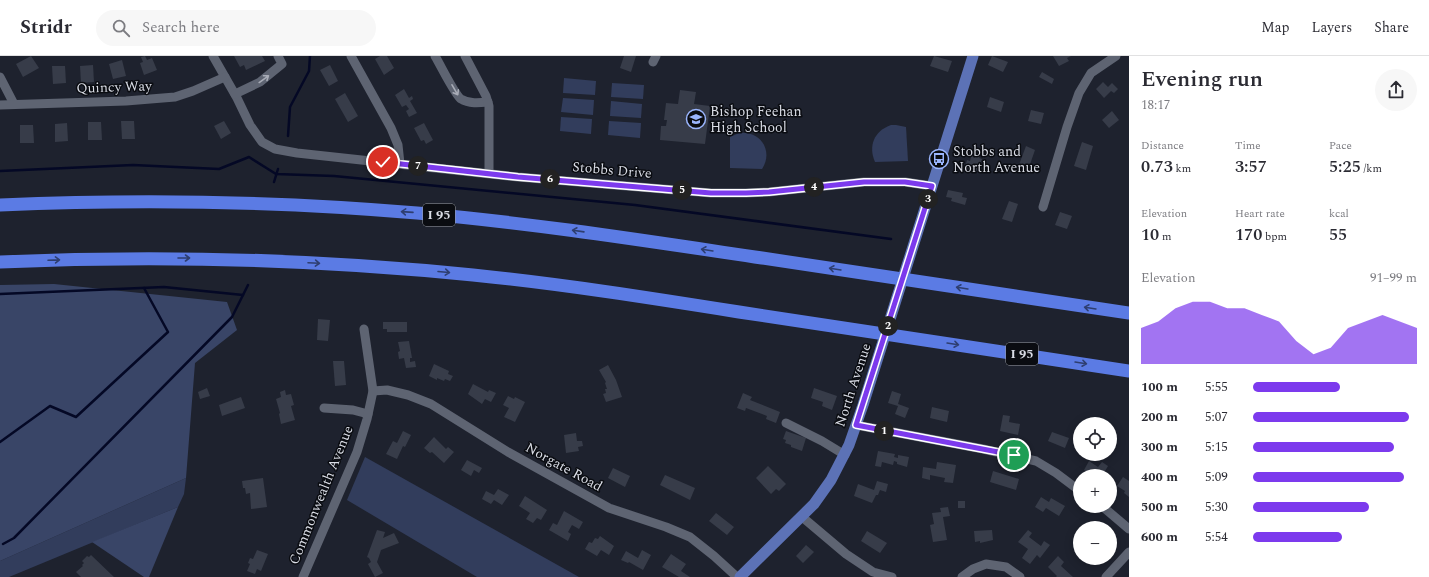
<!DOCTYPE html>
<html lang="en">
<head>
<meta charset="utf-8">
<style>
	body { margin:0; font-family:Spectral,serif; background:#f7f7f7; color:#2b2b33; height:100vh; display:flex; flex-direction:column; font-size:15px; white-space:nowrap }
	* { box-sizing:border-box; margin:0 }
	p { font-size:13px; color:#7c7c81 }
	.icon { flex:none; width:22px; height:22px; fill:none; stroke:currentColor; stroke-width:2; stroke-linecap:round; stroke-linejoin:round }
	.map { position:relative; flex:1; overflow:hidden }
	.drawer { display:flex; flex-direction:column; background:#fff; width:300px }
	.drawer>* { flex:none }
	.controls { position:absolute; left:1073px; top:361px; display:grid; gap:8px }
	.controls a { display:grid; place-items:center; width:44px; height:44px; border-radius:50%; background:#fff; box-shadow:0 2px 10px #0003; font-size:20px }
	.pin { position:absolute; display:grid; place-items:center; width:34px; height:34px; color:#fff; margin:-17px; border:2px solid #fff; border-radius:50%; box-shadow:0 1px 4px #0007 }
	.km { position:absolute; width:20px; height:20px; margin:-10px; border-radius:50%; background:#222; color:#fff; font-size:11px; line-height:20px; text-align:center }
	.round { display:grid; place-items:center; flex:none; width:42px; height:42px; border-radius:21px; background:#f7f7f7 }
	.summary { display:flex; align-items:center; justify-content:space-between; height:68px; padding:0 12px }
	h1 { font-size:22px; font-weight:600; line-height:30px }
	.stats { display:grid; grid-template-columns:repeat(3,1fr); gap:6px; height:68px; padding:4px 12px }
	.stats div { display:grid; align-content:center }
	.stats b { font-size:17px; font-weight:600 }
	.stats small { font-size:11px; font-weight:400 }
	.stats p { font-size:11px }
	.chart { height:112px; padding:8px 12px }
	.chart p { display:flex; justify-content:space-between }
	.chart svg { width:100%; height:72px; margin-top:4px; fill:#7c3aed; opacity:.7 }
	ul { padding:0 12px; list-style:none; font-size:13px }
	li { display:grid; grid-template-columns:64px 48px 1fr; align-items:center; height:30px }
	li i { height:10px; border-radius:5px; background:#7c3aed }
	header { display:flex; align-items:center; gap:24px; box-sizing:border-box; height:56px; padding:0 20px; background:#fff; border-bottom:1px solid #e1e1e2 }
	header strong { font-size:19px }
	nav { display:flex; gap:22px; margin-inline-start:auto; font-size:14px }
	.search { width:280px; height:36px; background:#f7f7f7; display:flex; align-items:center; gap:10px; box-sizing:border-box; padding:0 14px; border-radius:22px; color:#7c7c81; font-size:15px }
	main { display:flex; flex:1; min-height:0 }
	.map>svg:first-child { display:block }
</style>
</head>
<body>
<header>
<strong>Stridr</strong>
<div class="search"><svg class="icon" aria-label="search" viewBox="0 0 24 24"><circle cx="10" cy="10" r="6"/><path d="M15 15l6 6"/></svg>Search here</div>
<nav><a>Map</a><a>Layers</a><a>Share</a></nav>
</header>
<main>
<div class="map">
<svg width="1129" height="521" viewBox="0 0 1129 521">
	<rect width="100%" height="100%" fill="#1e222e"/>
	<g fill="#323d5c">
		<path d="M564,22L596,25L595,39L563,37Z"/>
		<path d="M612,27L644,29L643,43L611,41Z"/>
		<path d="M563,42L594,44L593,59L561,56Z"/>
		<path d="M611,45L642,48L641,62L610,60Z"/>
		<path d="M561,61L592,63L591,78L560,75Z"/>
		<path d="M609,65L641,67L640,82L608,79Z"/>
		<path d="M891,69H896L906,71L908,105L875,106C868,90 874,75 891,69Z"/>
		<path d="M739,77C760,74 774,95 762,113L730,112V81Z"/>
		<path d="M365,401L579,521H477L347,444Z"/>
		<path d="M186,422L184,438L178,451L9,521H0V505Z"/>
	</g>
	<g fill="#394567">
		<path d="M54,228L227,246L237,274L195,307L186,422L0,505V229Z"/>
		<path d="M178,451L149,521H144L92,486Z"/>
	</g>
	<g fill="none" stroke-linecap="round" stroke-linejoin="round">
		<g stroke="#040825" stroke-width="2.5">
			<path d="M288,80L290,51L309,15L310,0"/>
			<path d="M0,115L133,109L219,113L249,101L276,118L334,120L635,149L891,183"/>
			<path d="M274,126L278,113"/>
			<path d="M0,238L164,231L243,239"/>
			<path d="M0,386L50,350L76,361L168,276L144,232"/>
			<path d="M3,488L14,482L232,261L248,229"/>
		</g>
	</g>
	<g fill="#373c49">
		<path d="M31,0L39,12L23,21L16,8Z"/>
		<path d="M145,0L147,4L152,2L157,14L144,19L140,7L143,6L141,1Z"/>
		<path d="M234,0H262L265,5L246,14L244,9L240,11Z"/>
		<path d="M380,0H387L394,12L384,19L375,3Z"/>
		<path d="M624,0H636L631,16L620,12Z"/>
		<path d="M934,0L952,5L948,16L930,10Z"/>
		<path d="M992,0L1008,6L1003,16L988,9Z"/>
		<path d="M1053,0H1071L1067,2L1069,5L1059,10Z"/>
		<path d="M122,4L126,20L113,23L109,8Z"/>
		<path d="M93,9L94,26L81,27L80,10Z"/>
		<path d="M330,9L338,25L329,30L320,14Z"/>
		<path d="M52,10H65L66,27L53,28Z"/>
		<path d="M1042,16L1054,23L1052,28L1039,21Z"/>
		<path d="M1103,26L1108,31L1112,27L1118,33L1114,37L1111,35L1104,42L1096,33Z"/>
		<path d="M404,33L409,42L412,40L413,43L410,45L417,57L409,61L406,55L409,53L406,49L402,51L395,39Z"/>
		<path d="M680,34L696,36L694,48L710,50L705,88L660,84L661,70H666L667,64H664L666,47L678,48Z"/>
		<path d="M345,37L358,60L348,66L335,43Z"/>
		<path d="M990,41L1004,46L1001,56L987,51Z"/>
		<path d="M1031,54L1044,57L1041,68L1028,65Z"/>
		<path d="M1112,55L1119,64L1109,72L1102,64Z"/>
		<path d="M121,65H134L135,83H122Z"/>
		<path d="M224,65L231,77L221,83L214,70Z"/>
		<path d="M88,66H101L102,84H88Z"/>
		<path d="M67,67L68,85L55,86V68Z"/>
		<path d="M424,67L433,84L426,88L424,84L421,85L414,72Z"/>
		<path d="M20,69H33L34,87H20Z"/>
		<path d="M1082,86L1093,90L1086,114L1074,110Z"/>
		<path d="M1026,90L1035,94L1027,117L1017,114Z"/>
		<path d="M972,97L980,99L979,102L982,103L981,107H978L976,117L964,115L967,104L970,105Z"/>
		<path d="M948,134L963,137L962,141L967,142L965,149L951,145L952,142L946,141Z"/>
		<path d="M1009,145L1018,148L1012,166L1002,163Z"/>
		<path d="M1060,156L1072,160L1067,173L1055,169Z"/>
		<path d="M318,263L330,264L328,285L317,284Z"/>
		<path d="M383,266H407V276H387V273H383Z"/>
		<path d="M409,285L412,302H410V306L415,305L416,311L406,312L404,302L399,303L398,296L400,295L398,286Z"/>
		<path d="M333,305H344L346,329L335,330Z"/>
		<path d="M434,308L449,315L448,318L453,320L450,325L445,323L444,325L437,322V324L429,320Z"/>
		<path d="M608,309L616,324L622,341L606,346L603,338L606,337L605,333H607L605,327L606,326L599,314Z"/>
		<path d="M473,328L488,336L489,334L496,337L491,346L485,343L482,348L468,338Z"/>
		<path d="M207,332L210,340L200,343L198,336Z"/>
		<path d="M814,332L837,340L832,354L822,350L823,346L811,342Z"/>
		<path d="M285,334L286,339L291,338L294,349L291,350L295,364L281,368L279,358L280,357L276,343L281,341L280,336Z"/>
		<path d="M892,335L901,338L898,348L909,352L905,362L895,358L898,350L888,347Z"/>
		<path d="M743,337L752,341L750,344L780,356L776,367L766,363L767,360L746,352L745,355L737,352Z"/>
		<path d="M508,340L514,343L515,341L525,346L515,366L504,361L509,352L503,349Z"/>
		<path d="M241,341L245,352L222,360L219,349Z"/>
		<path d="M932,351L949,355L947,366L930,362Z"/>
		<path d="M1003,359L1010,360L1009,366L1020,368L1018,379L1000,375Z"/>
		<path d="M403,375L411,379L405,391L403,390L397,403L386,398L393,385L397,387Z"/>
		<path d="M786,375L806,382L802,395L791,391V389L785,387L786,384L783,383Z"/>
		<path d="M1052,376L1069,382L1065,392L1048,385Z"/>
		<path d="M576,377L577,385H582L583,390L578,391L579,395L566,397L564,379Z"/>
		<path d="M434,381L446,393L448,391L454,396L444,407L432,396L430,397L424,392Z"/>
		<path d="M878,395L895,398L894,401L898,402V399L909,401L907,411L897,408V406L894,405L893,409L882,406L881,411L875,410Z"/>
		<path d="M467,404L482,412L479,417L474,414L471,420L461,414Z"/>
		<path d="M1089,405L1098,411L1102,406L1108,410L1102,420H1093L1084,414Z"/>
		<path d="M937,406L956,409L953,427L944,426L945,422L930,419V424L922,422L923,411L936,413Z"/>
		<path d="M768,410L786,428L779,435L776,433L771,438L756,422Z"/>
		<path d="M613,412L630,420L625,431L608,422Z"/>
		<path d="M993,415L1019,423L1016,434L990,426Z"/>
		<path d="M665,419L695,432L690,444L660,429Z"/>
		<path d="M1123,421L1129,425V441L1124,437L1125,435L1117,430Z"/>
		<path d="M263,422L267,451L251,453L250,437L246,438L245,432H243L242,425Z"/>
		<path d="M877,425L888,428L886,436L880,434L878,439H876L872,447L854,440L858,428L874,434Z"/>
		<path d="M498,433L509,439L502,449L494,444L491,448L482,443L486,435L494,439Z"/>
		<path d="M525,440L547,454L541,464L537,462L533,467L526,463L530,457L519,450Z"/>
		<path d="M1041,441L1049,446L1051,442L1065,450L1059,460L1046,452L1043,456L1035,451Z"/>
		<rect x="958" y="445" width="7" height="7"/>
		<path d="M948,451L950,460L943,461L947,484L933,486L930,469L934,468L932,457L941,456L940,452Z"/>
		<path d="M564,455L583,466L579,473L572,469L568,476L571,478L568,485L549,474L553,467L557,469Z"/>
		<path d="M716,457L734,471L727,479L709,465Z"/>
		<path d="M377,474L385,476L383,482L394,477L399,487L381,494L377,506L383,517L375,521L368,508L371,506L369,502L367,501Z"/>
		<path d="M992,474L993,484L980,487V485L975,486L974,475Z"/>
		<path d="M1028,474L1032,477L1029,481L1041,490L1044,485L1050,489L1040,502L1037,499L1030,508L1022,502L1028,493L1018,486Z"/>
		<path d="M867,475L887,487L880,497L861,485Z"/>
		<path d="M600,480L614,490L609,499L601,494L597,500L585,493L589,486L592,487L595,482L598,483Z"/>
		<path d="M806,489L814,496L803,507L796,500Z"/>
		<path d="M257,494L268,498L261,515L257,513L255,518L247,515L250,508L248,507L250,502L253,503Z"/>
		<path d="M642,494L651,499L643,514L629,506L628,507L621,504L626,495L638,502Z"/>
		<path d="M671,498L686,508L681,515L690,521H679L662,511Z"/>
		<path d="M91,499L114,521H81L76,516L83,510L82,509L84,507L82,505L87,500L89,501Z"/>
		<path d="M1058,500L1064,506L1061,510L1073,521H1056L1057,520L1048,511Z"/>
	</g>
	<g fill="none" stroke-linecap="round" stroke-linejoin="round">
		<g stroke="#5e6472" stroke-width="9">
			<path d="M213,0L237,42L250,69L262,86L275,93L297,97L518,121L711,137H746L769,136L864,126H905L932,130"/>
			<path d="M351,0L391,72L398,89L400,108"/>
			<path d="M435,0C440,8 455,39 461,43C469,48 479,47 488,46"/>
			<path d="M465,0L486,40L489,50V117"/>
			<path d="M653,6L656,0"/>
			<path d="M0,21L14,48"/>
			<path d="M235,38L260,26L282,8L278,0"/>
			<path d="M0,49L126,45L175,41L193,35L225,21"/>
			<path d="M1043,151L1067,71L1079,37L1091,17L1116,0"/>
			<path d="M373,335L387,334L408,339L431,348L508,396L609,452L666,471L690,481L714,500L737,521"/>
			<path d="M324,352L353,354L368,358"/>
			<path d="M786,367L822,385L845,399"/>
			<path d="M856,369L983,393L1036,405L1056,417L1080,435"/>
			<path d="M1102,450L1129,473"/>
			<path d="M801,460L846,498L873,516L892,521"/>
			<path d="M303,521L357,396L367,363L373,335L364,273"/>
			<path d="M962,521L973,513L986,508L1006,511L1020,521"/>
			<path d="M1106,521L1129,496"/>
		</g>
		<path stroke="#5c72b6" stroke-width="11" d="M740,521L814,448L831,424L849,389L863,349L973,0"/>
		<g stroke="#5b7be4" stroke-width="13">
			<path d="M0,149C139,143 278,145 417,157C532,167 647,185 762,202C884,220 1007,239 1129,257"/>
			<path d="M0,206C158,199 316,203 473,219C562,228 651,242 739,256C869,275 999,295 1129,315"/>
		</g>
	</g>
	<defs><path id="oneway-shaft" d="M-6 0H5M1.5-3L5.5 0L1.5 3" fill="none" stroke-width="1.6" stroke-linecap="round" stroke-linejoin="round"/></defs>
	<g stroke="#a8acb7">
		<use href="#oneway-shaft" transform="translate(264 23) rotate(-36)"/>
		<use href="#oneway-shaft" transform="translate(455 34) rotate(60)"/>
	</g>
	<g stroke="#2e3e70">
		<use href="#oneway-shaft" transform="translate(407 156) rotate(-176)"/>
		<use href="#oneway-shaft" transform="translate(578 175) rotate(-172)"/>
		<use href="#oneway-shaft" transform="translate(707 194) rotate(-171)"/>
		<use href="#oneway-shaft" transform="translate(184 202)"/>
		<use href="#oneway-shaft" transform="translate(54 204) rotate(-2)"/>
		<use href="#oneway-shaft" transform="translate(314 207) rotate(3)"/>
		<use href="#oneway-shaft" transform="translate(835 213) rotate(-171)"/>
		<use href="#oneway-shaft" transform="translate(444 216) rotate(5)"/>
		<use href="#oneway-shaft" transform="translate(962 232) rotate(-171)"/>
		<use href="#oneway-shaft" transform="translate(1090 252) rotate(-171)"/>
		<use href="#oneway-shaft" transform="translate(953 288) rotate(9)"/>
		<use href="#oneway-shaft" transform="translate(1081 307) rotate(9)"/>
	</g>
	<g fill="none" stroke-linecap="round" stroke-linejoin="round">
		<defs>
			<path id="route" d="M383,106L518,121L711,137H746L769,136L864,126H905L932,130L856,369L1014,399"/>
		</defs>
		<use href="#route" stroke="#fff" stroke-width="8"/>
		<use href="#route" stroke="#7c3aed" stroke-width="5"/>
	</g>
	<defs>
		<symbol id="school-ring" viewBox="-11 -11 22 22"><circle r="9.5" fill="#0a0c11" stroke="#9ab5fd" stroke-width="1.5"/><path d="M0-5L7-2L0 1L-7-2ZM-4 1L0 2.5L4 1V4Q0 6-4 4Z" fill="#9ab5fd"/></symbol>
		<symbol id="bus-ring" viewBox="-11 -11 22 22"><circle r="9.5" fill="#0a0c11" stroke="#9ab5fd" stroke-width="1.5"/><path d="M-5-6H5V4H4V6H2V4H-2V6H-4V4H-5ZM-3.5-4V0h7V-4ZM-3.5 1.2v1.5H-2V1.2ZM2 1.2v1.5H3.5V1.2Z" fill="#9ab5fd"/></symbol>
	</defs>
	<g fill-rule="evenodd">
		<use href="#school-ring" x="685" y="52" width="22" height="22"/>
		<use href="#bus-ring" x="928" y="92" width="22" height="22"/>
	</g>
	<g text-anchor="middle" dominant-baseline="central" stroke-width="3" stroke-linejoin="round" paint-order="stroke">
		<g fill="#0a0c11" stroke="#9b9ea5" stroke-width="1">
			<rect x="423" y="148" width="32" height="22" rx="3"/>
			<rect x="1006" y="287" width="32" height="22" rx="3"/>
		</g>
		<g font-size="13" font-weight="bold" fill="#d9dce5">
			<text x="439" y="159">I 95</text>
			<text x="1022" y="298">I 95</text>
		</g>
		<g font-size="14" fill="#d9dce5" stroke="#0a0c11">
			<text transform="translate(114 31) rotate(-2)">Quincy Way</text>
			<text transform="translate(612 114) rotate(5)">Stobbs Drive</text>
			<text transform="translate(853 329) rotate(-72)">North Avenue</text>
			<text transform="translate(564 411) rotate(29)">Norgate Road</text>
			<text transform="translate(321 439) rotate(-68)">Commonwealth Avenue</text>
		</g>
		<g font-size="14" fill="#d9dce5" stroke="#0a0c11" text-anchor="start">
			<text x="710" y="55">Bishop Feehan<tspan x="710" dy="16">High School</tspan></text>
			<text x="953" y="95">Stobbs and<tspan x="953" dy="16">North Avenue</tspan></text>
		</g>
	</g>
</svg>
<div class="controls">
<a><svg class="icon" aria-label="locate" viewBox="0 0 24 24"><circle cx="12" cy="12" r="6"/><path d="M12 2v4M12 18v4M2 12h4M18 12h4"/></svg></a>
<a>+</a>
<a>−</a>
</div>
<div class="pin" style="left:1014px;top:399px;background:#1e9e55"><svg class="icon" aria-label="arrive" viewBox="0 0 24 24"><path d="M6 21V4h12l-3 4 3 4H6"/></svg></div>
<div class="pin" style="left:383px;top:106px;background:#d93025"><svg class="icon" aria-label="check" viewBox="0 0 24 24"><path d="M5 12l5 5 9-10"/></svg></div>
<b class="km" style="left:884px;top:375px">1</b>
<b class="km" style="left:888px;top:270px">2</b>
<b class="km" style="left:928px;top:143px">3</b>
<b class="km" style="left:814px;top:131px">4</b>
<b class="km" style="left:682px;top:134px">5</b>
<b class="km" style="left:550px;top:123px">6</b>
<b class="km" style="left:418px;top:110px">7</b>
</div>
<section class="drawer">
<div class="summary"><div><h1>Evening run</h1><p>18:17</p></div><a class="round"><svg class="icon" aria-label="share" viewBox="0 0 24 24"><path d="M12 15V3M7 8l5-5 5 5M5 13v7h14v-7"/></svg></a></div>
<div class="stats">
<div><p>Distance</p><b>0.73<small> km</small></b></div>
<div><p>Time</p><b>3:57</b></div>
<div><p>Pace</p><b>5:25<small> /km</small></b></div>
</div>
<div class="stats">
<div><p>Elevation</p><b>10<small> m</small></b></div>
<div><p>Heart rate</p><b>170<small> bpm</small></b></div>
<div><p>kcal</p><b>55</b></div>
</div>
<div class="chart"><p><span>Elevation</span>91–99 m</p>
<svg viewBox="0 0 160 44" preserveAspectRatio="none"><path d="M0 44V22L10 18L20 10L30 6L40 6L50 10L60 10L70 14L80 18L90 30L100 38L110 34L120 22L130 18L140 14L150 18L160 22V44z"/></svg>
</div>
<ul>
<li><b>100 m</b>5:55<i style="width:53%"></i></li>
<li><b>200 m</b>5:07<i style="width:95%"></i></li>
<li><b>300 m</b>5:15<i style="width:86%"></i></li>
<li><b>400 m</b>5:09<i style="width:92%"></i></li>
<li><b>500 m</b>5:30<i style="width:71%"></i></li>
<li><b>600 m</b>5:54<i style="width:54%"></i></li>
</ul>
</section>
</main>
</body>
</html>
